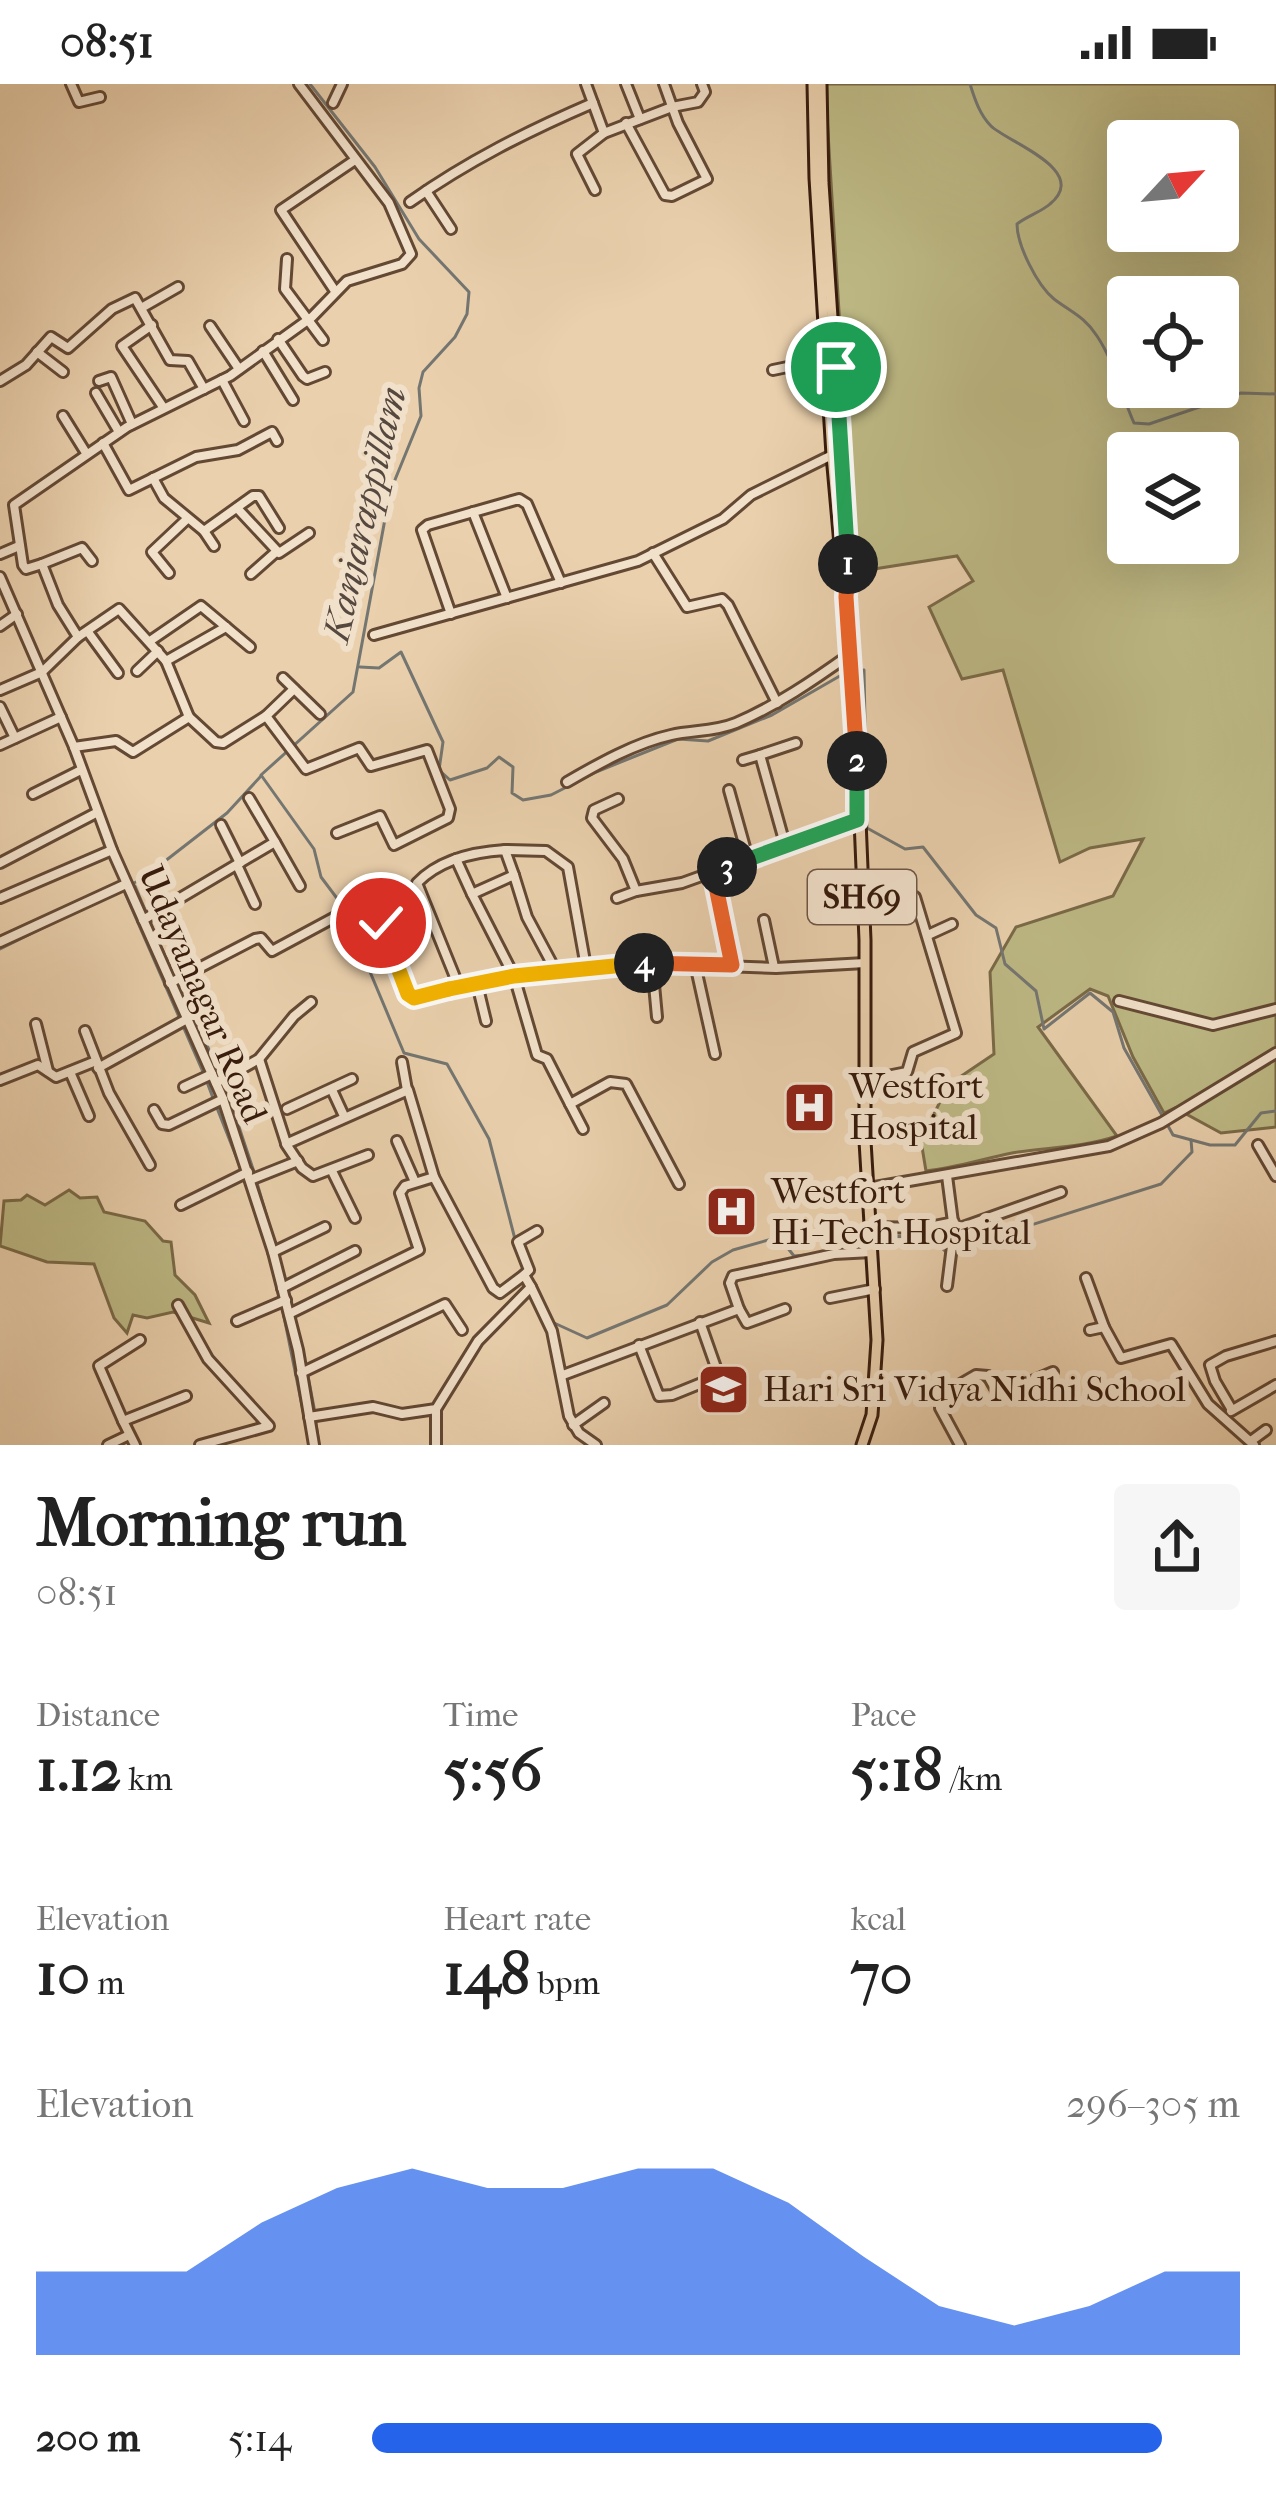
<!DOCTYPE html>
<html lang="en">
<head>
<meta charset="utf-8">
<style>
	body { margin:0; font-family:"IM FELL French Canon",serif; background:#f6f6f6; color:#222; height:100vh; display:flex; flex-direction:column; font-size:45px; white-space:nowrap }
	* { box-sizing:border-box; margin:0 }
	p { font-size:39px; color:#767676 }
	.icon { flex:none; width:66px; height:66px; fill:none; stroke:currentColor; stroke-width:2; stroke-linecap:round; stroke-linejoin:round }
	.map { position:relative; height:1361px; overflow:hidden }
	.details { display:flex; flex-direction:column; background:#fff; flex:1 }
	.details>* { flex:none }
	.needle { width:78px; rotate:64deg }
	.buttons { position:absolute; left:1107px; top:36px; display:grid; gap:24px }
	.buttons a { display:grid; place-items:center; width:132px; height:132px; border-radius:12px; background:#fff; box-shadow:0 12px 48px #0002; font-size:60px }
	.pin { position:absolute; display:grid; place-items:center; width:102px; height:102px; color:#fff; margin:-51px; border:6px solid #fff; border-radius:50%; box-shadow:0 3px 12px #0007 }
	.km { position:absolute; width:60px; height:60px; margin:-30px; border-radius:50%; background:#222; color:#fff; font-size:33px; line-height:60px; text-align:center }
	.round { display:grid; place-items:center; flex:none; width:126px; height:126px; border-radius:12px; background:#f6f6f6 }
	.overview { display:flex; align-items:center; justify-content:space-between; height:204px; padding:0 36px }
	h1 { font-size:66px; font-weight:700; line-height:90px }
	.metrics { display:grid; grid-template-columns:repeat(3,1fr); gap:18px; height:204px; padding:12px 36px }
	.metrics div { display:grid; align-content:center }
	.metrics b { font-size:60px; font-weight:700 }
	.metrics small { font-size:33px; font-weight:400 }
	.metrics p { font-size:33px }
	.chart { height:336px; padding:24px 36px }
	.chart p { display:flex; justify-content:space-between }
	.chart svg { width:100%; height:216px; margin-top:12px; fill:#2563eb; opacity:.7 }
	ul { padding:0 36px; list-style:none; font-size:39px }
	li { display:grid; grid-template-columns:192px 144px 1fr; align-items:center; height:90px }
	li i { height:30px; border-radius:15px; background:#2563eb }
	.status { display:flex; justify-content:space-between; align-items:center; height:84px; padding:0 60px; background:#fff; direction:ltr }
	.status svg { height:33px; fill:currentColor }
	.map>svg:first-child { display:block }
</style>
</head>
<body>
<div class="status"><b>08:51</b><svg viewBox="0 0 49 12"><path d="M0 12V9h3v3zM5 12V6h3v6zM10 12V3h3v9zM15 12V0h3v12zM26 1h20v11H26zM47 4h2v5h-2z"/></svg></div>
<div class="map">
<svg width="1276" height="1361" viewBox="0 0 1276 1361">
	<rect width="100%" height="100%" fill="#ead0ad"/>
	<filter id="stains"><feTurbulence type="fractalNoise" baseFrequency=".00167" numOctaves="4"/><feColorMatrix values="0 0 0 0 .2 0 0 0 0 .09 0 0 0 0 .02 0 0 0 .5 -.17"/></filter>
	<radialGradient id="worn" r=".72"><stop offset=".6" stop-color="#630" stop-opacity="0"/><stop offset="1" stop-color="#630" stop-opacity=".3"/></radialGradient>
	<g fill="#bdb985" stroke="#7a6a48" stroke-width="3" fill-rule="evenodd">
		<path d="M825,0H1276V1043L1221,1049L1175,1024L1164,1029L1133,973L1108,912L1090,905L1038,943L1117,1052C1082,1064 1047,1063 1012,1069C982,1075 956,1084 926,1087L921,1057L948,1001L994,970L990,888L1016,843L1113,812L1143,755L1090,764L1060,778L1003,586L962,595L929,523L973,497L957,472L855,488ZM1128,57H1218V147H1128ZM1128,213H1218V303H1128ZM1128,369H1218V459H1128Z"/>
		<path d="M69,1106L80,1114L97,1113L104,1128L145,1137L163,1157L171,1158L175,1191L195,1211L209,1239L173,1228L147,1234L133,1231L127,1249L114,1234L94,1180L47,1178L0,1162L4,1117L21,1116L27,1111L45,1121Z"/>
	</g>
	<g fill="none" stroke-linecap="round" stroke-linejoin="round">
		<g stroke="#747672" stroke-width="3">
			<path d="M310,0L375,83L419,155L469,208L467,230L455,253L423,288L419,304L421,332L390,408L353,608L261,691L314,765L321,793L342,821L404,969L447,980L489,1055L516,1159"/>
			<path d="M970,0C975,16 980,31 991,42C1007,58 1091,86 1050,120C1041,128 1027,132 1017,140C1017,161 1037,201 1054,215C1071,228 1085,233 1097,252C1115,279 1121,310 1134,339L1149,340L1241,309L1276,310"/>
			<path d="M360,583L379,584L401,568L443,658L439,686L450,696L487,684L499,673L513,683L512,709L523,716L551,711L596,688L678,655L708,657L772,631L845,589"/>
			<path d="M857,587L864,586L867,744L905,765L923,763L976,831L996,844L1005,880L1036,907L1044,945L1090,909L1113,928L1124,964L1163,1033"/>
			<path d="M135,802L146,828"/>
			<path d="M125,809L203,988"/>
			<path d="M150,838L175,894"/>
			<path d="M0,865L142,795L227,729L261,692"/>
			<path d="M178,900L221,991"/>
			<path d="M207,998L213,1014"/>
			<path d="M225,1001L254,1088"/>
			<path d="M217,1024L241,1085"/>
			<path d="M1167,1040L1173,1051L1210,1061H1235L1261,1029L1276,1027"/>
			<path d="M257,1099L275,1161"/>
			<path d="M861,1152L931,1153L946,1168"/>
			<path d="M266,1159L280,1213"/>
			<path d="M955,1165L1161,1100L1192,1068L1191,1056"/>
			<path d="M278,1172L285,1196"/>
			<path d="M288,1207L292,1222"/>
			<path d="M282,1223L310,1361"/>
			<path d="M294,1230L305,1281"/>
			<path d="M552,1238L587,1254L667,1221L712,1178L733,1166L779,1153L794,1172L816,1170"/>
			<path d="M308,1292L315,1329"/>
			<path d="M315,1333L319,1361"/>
		</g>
		<defs>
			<g id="minor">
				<path d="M71,0L79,18L100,13"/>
				<path d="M586,0L604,49L672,23L698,18L705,8L702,0"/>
				<path d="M626,0L640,35"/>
				<path d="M333,19L342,0"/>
				<path d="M626,39L665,111L672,112L707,95L678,39L664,0"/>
				<path d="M595,106L577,70L604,49"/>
				<path d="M426,107L451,145"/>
				<path d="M410,118C468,77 528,47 593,19"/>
				<path d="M287,175L285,205L323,256"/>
				<path d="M335,207L281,126L355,76"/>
				<path d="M143,223L178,203"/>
				<path d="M152,241L122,262L163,323"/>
				<path d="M210,242L239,285"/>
				<path d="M278,255L303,292L307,295L325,288"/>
				<path d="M263,267L293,316"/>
				<path d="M37,268L63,288"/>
				<path d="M773,286L826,275"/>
				<path d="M222,296L244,337"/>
				<path d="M0,297L26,281L51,253L68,264L112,225L135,214L170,276L188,277L204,305"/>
				<path d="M99,297L111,293L132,340"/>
				<path d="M96,309L119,348"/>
				<path d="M63,332L86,369"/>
				<path d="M103,359L129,406L196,373L238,366L272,348L277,357"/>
				<path d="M153,394L164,414L204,447L253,412H259L279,444"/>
				<path d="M237,424L279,469L309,449"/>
				<path d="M473,428L507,514"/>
				<path d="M204,447L214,462"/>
				<path d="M653,469L687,523L722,515L728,521L777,619"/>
				<path d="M0,470L19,462"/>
				<path d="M92,477L82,464L42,480L58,521L78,553L119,525L166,577L226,543"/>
				<path d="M42,480L26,485L23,481L14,421L127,343L230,292L312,233L347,197L402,180L411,170L389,119L299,0"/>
				<path d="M169,489L152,468L187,435"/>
				<path d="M251,490L277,467"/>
				<path d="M0,493L74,663L112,766L223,1015L273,1168L298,1266L314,1361"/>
				<path d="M451,530L422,446L428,441L519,415L527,420L561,499"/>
				<path d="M0,542L17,530"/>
				<path d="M88,548L118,589"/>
				<path d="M374,551L638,477L723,435L751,411L832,371"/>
				<path d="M150,557L201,522L250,563"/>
				<path d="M166,577L189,633"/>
				<path d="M137,587L158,567"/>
				<path d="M283,594L320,630"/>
				<path d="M0,606L42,588L78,553"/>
				<path d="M0,623L15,654"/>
				<path d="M266,632L294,605"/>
				<path d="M0,661L61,633"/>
				<path d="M74,663L116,657L133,668L189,633L216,658L223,659L266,632L306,685L359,664L371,682L427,666L450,725L448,734L394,761L380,732L337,749"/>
				<path d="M743,676L760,671"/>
				<path d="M567,698C598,680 635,659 671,651C693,646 714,648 736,639C776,622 814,596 849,571"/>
				<path d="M729,706L748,774"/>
				<path d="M33,710L81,686"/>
				<path d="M618,715L594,726L592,734L623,775L636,807L682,799L857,736"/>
				<path d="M221,741L240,779"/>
				<path d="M275,758L300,802"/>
				<path d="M785,760L760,671L796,659"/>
				<path d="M505,766L546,767L568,783L586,883"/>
				<path d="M456,775L472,810"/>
				<path d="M0,779L96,729"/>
				<path d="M237,781L255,820"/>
				<path d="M713,788L732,881"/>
				<path d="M0,814L112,766"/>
				<path d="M617,814L636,807"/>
				<path d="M143,836L275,758L249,714"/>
				<path d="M764,836L774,883"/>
				<path d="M381,839L410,913L514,892L537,971L547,975L570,1020L610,998L626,1000L679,1100"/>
				<path d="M928,851L952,840"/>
				<path d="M0,858L126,800"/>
				<path d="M652,879L657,933"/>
				<path d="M695,880L715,970"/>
				<path d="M557,889L527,833L514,791L472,810L514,892L638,879L776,884L865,879"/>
				<path d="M170,899L255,855L261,854L272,867L339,831"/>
				<path d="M477,900L486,937"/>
				<path d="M459,903L417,799C439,776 473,768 505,766L514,791"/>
				<path d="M1119,917L1213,941L1276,925"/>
				<path d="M36,940L48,987"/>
				<path d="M85,947L109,1009L150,1081"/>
				<path d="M259,975L286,1059"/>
				<path d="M402,978L407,1006"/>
				<path d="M98,984L187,935"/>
				<path d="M70,988L89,1032"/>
				<path d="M0,996L38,981L56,993L96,977"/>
				<path d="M867,996L907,988L913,968L956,949L915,813"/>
				<path d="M216,999L259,975L294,932L311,918"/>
				<path d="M184,1003L212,990"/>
				<path d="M332,1006L344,1032"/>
				<path d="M570,1020L583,1045"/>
				<path d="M287,1025L352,995"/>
				<path d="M154,1026L162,1040L169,1041L223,1015"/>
				<path d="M397,1057L415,1098"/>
				<path d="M1258,1061L1276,1092"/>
				<path d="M332,1087L355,1134"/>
				<path d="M250,1096L298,1077"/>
				<path d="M869,1104L1109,1062L1161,1039L1276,969"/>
				<path d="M181,1121L248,1088"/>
				<path d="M873,1143L924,1144L954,1138"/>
				<path d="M954,1146L1061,1108"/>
				<path d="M273,1168L325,1143"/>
				<path d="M524,1191L529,1186L518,1158L537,1147"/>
				<path d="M1086,1194L1104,1243"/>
				<path d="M947,1202L954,1146L947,1092"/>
				<path d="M531,1203L552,1247L569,1332L579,1349L596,1361"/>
				<path d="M282,1204L355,1167"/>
				<path d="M830,1214L875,1205"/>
				<path d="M178,1221L208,1275L269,1342L200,1361"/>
				<path d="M739,1225L747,1239L785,1225"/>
				<path d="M289,1230L419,1166L400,1109L405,1102L434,1093"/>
				<path d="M237,1237L286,1216"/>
				<path d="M1090,1246L1104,1243L1121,1274L1171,1260L1208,1320L1254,1361"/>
				<path d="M639,1261L659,1312L672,1311L719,1292L700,1238"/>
				<path d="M301,1289L445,1220L462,1246"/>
				<path d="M563,1291L739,1225L730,1199L733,1192L834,1170L872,1168"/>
				<path d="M719,1292L728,1315"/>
				<path d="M1232,1326L1215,1297L1210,1281L1226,1272L1276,1257"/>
				<path d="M1231,1327L1276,1301"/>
				<path d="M309,1333L373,1323L402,1330L436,1325L478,1257L531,1203L524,1191L500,1209L493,1204L434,1093L408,1006L286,1060L302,1084L313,1092L368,1071"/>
				<path d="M123,1337L99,1282L140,1256"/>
				<path d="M573,1341L604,1319"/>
				<path d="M1251,1357L1266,1346"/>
				<path d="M108,1361L129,1351"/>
				<path d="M135,1361L123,1337L186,1312"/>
				<path d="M436,1361V1325"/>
				<path d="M960,1361L940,1324V1312L976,1291L988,1292L996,1306L1004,1309L1053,1288"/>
			</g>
			<g id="major">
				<path d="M813,0L815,94L832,371L856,640L865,856V1057L877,1256L872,1331L862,1361"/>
				<path d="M821,0L823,99L850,502L846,513"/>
			</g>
		</defs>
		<use href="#minor" stroke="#634834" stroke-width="14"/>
		<use href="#major" stroke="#361a0c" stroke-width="15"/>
		<use href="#minor" stroke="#f1e0ca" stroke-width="8"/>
		<use href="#major" stroke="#ead0ad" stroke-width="9"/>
	</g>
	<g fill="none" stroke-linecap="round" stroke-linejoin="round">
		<defs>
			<path id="split-1" d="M836,283L848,480"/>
			<path id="split-2" d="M848,480L846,513L857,677"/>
			<path id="split-3" d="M727,783L857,736V677"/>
			<path id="split-4" d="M644,879L732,881L713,788L727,783"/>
			<path id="split-5" d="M449,905L514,892L644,879"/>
			<path id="split-6" d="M381,839L408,910L414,914L449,905"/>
		</defs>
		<use href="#split-1" stroke="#fff" stroke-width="24"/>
		<use href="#split-2" stroke="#fff" stroke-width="24"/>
		<use href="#split-3" stroke="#fff" stroke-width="24"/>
		<use href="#split-4" stroke="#fff" stroke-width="24"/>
		<use href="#split-5" stroke="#fff" stroke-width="24"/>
		<use href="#split-6" stroke="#fff" stroke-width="24"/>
		<use href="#split-1" stroke="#22a559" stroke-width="15"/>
		<use href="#split-2" stroke="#f0652b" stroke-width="15"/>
		<use href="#split-3" stroke="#22a559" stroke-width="15"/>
		<use href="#split-4" stroke="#f0652b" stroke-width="15"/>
		<use href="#split-5" stroke="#f5b400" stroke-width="15"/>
		<use href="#split-6" stroke="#f5b400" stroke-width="15"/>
	</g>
	<defs>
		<symbol id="hospital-square" viewBox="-11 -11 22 22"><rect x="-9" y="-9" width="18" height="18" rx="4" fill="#8f2418" stroke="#f1e0ca"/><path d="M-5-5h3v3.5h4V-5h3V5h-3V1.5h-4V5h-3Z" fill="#fff"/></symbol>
		<symbol id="school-square" viewBox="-11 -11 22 22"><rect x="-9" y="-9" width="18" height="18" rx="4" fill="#8f2418" stroke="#f1e0ca"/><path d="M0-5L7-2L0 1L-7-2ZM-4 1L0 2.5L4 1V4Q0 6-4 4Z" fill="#fff"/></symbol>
	</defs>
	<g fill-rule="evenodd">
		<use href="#hospital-square" x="780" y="994" width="59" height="59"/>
		<use href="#hospital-square" x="702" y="1098" width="59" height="59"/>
		<use href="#school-square" x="694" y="1276" width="59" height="59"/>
	</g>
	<g text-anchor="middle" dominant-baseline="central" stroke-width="12" stroke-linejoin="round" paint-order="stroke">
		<rect fill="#f1e0ca" stroke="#6e5545" stroke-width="3" x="808" y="786" width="108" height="54" rx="9"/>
		<g font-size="33" font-weight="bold" fill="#361a0c">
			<text x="862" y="813">SH69</text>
		</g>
		<g font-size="36" fill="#361a0c" stroke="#f1e0ca">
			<text transform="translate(203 910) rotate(67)">Udayanagar Road</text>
		</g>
		<g font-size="36" fill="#361a0c" stroke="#f1e0ca" text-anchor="start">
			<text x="849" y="1002">Westfort<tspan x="849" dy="41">Hospital</tspan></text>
			<text x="771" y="1107">Westfort<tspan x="771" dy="41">Hi-Tech Hospital</tspan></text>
			<text x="763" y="1305">Hari Sri Vidya Nidhi School</text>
		</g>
		<g font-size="39" font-style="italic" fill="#55483f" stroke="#f1e0ca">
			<text transform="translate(364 430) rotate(-77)">Kanjarappillam</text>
		</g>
	</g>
	<rect width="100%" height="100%" filter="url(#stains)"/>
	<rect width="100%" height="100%" fill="url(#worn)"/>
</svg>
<div class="buttons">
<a><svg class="needle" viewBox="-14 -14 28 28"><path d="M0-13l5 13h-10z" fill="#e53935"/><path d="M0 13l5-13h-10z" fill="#767676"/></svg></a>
<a><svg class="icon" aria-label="locate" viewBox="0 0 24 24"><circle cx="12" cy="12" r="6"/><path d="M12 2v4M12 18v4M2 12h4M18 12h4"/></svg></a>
<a><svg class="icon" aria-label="layers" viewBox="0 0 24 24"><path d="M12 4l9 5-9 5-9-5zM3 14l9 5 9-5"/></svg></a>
</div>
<div class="pin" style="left:836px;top:283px;background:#1e9e55"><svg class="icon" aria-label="arrive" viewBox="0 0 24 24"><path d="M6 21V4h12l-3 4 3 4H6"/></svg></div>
<div class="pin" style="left:381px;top:839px;background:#d93025"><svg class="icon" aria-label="check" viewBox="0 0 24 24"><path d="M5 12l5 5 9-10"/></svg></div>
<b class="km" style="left:848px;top:480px">1</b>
<b class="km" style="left:857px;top:677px">2</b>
<b class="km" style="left:727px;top:783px">3</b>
<b class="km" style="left:644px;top:879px">4</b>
</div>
<section class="details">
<div class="overview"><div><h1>Morning run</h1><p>08:51</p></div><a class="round"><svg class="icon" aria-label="share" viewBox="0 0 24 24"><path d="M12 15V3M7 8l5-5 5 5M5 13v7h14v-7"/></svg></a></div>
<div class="metrics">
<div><p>Distance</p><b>1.12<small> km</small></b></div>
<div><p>Time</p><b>5:56</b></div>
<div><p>Pace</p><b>5:18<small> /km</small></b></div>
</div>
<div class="metrics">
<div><p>Elevation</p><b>10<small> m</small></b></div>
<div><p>Heart rate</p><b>148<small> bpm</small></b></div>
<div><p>kcal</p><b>70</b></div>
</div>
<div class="chart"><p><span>Elevation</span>296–305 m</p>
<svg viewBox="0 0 160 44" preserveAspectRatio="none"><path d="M0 44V27L10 27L20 27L30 17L40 10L50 6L60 10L70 10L80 6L90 6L100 13L110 24L120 34L130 38L140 34L150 27L160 27V44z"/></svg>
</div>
<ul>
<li><b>200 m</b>5:14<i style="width:91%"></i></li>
</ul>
</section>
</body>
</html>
